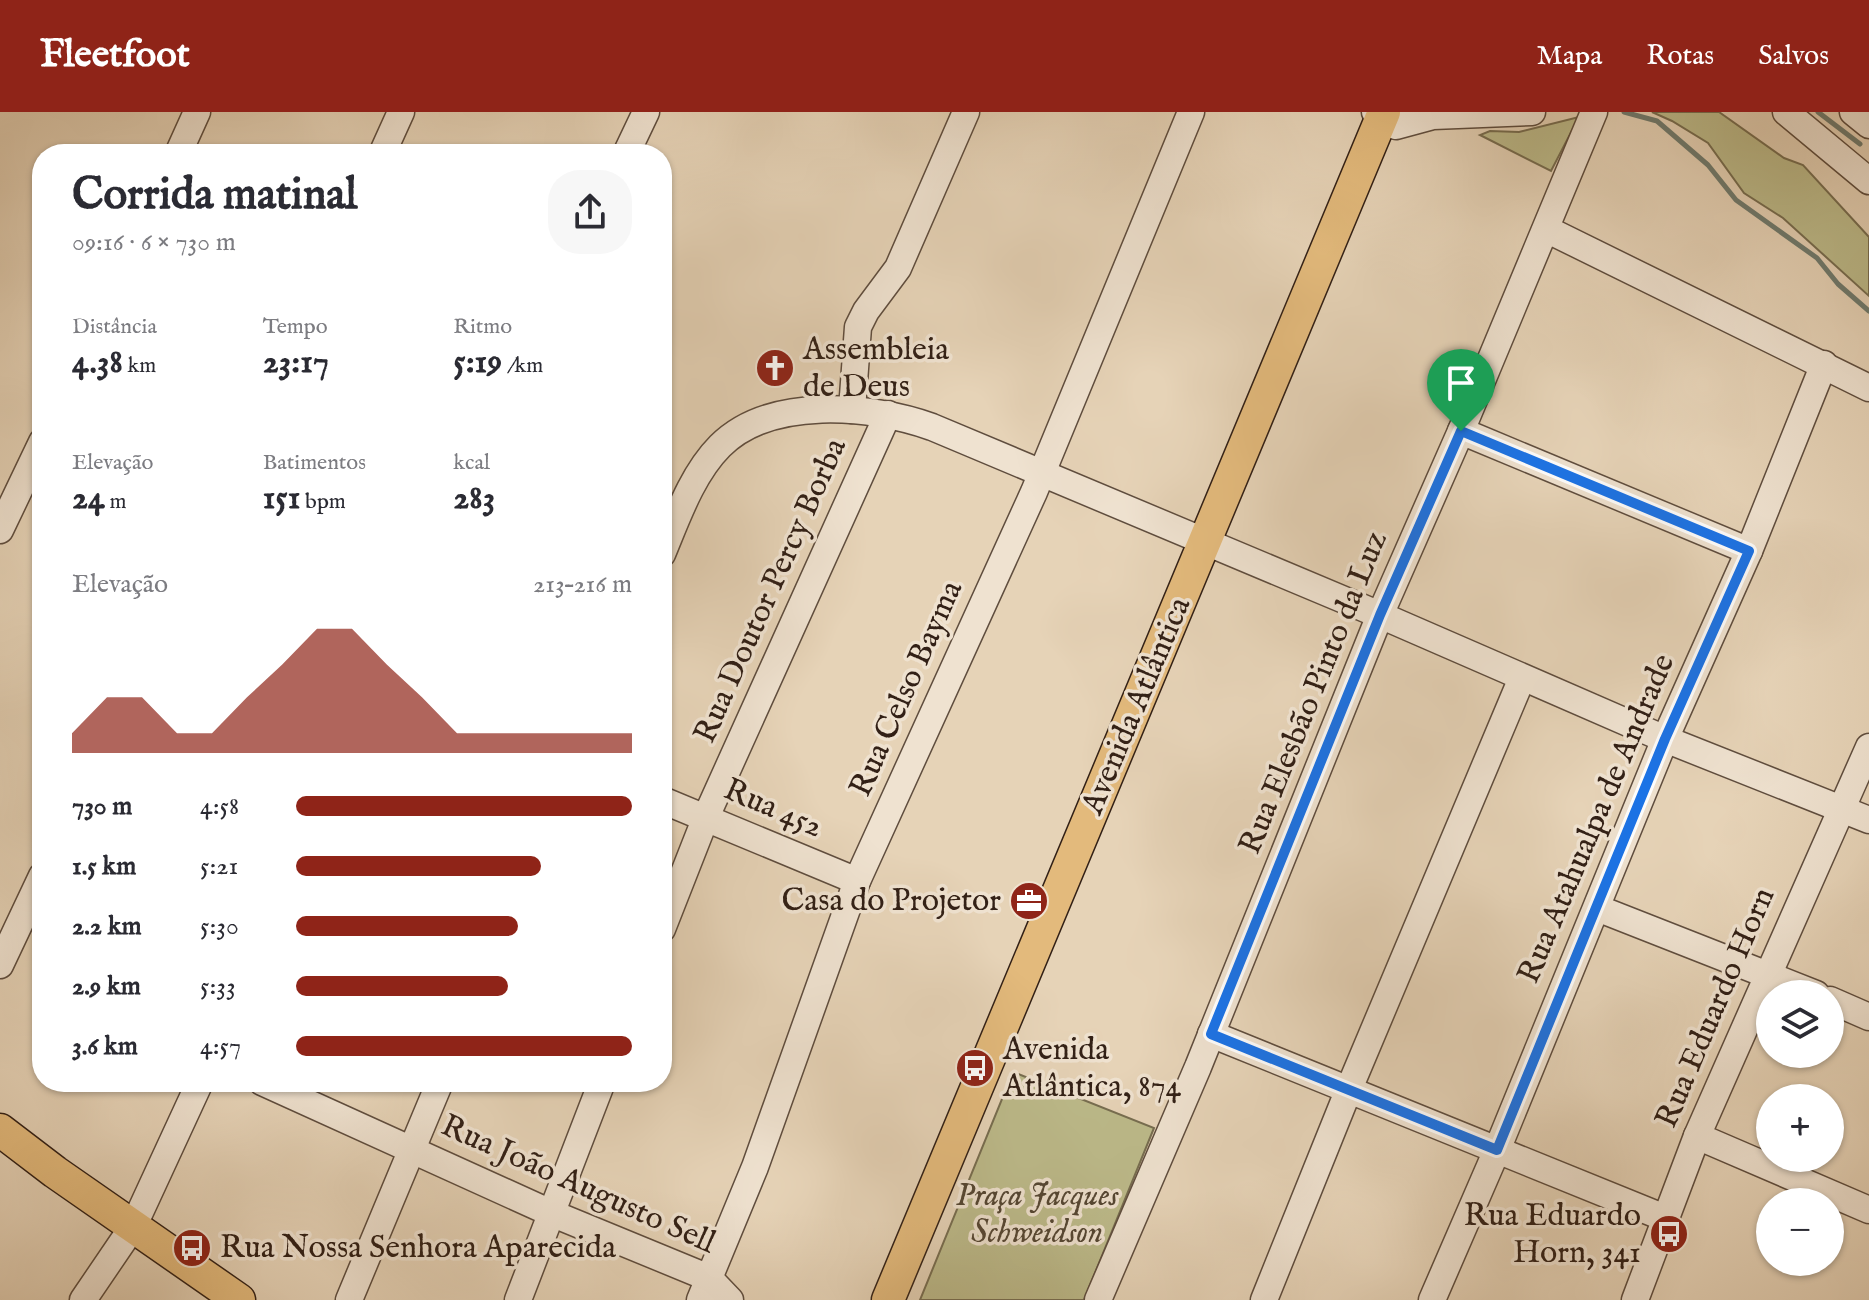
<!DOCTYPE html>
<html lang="pt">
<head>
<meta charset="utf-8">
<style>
	body { margin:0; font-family:"IM FELL English",serif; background:#f7f7f7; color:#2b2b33; height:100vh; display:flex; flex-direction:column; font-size:30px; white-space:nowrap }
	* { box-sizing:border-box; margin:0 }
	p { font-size:26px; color:#7c7c81 }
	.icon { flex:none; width:44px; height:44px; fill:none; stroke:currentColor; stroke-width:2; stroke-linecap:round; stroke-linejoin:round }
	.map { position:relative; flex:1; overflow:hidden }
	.details { position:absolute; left:32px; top:32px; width:640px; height:948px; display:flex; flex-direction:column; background:#fff; border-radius:32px; box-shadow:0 2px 6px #0004 }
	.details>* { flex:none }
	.controls { position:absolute; left:1756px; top:868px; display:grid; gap:16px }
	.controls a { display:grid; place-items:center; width:88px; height:88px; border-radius:50%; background:#fff; box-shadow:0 2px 6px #0004; font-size:40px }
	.pin { position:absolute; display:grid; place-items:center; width:68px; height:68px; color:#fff; margin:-82px -34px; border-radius:50% 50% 50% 0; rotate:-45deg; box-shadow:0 0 8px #0007 }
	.pin .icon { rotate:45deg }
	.round { display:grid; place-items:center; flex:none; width:84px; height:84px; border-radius:32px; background:#f7f7f7 }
	.overview { display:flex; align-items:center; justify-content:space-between; height:136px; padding:0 40px }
	h1 { font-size:44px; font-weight:800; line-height:60px }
	.stats { display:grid; grid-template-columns:repeat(3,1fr); gap:12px; height:136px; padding:8px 40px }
	.stats div { display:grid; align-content:center }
	.stats b { font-size:34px; font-weight:800 }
	.stats small { font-size:22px; font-weight:400 }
	.stats p { font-size:22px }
	.chart { height:224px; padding:16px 40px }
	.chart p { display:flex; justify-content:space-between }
	.chart svg { width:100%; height:144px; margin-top:8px; fill:#8f2418; opacity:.7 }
	ul { padding:0 40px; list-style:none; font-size:26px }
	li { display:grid; grid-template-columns:128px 96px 1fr; align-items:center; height:60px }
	li i { height:20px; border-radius:10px; background:#8f2418 }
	header { display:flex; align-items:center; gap:48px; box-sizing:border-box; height:112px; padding:0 40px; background:#8f2418; color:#fff }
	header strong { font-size:38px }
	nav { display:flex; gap:44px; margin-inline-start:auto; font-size:28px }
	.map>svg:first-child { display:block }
</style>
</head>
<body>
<header>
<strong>Fleetfoot</strong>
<nav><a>Mapa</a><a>Rotas</a><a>Salvos</a></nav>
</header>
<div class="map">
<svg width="1869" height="1188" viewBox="0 0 1869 1188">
	<rect width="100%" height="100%" fill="#e6d3b7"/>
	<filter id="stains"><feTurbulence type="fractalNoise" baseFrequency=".0025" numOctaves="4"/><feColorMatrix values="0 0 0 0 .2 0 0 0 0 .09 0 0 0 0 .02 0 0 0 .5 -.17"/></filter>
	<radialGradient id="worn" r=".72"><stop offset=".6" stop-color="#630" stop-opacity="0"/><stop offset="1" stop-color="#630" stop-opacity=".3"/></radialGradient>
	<g fill="#bcba8a" stroke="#776d50" stroke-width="2">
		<path d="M1652,0H1719L1784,46L1803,53L1869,125V184L1783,106L1744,81L1708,31L1672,9Z"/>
		<path d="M1579,5L1551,59L1480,23L1490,19L1519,20Z"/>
		<path d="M1013,960L1154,1016L1084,1188H920Z"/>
	</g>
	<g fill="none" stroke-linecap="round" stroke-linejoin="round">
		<g stroke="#6f7b6f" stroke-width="5">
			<path d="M1624,0L1657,9L1708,53L1736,88L1817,146L1838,172L1869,199"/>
			<path d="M1818,0L1860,32"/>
		</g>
		<defs>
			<g id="minor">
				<path d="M1375,0L1380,9L1396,14L1433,4L1532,0"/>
				<path d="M1786,0L1869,69"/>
				<path d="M1853,0L1869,13"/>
				<path d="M178,42L197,0"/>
				<path d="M382,42L401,0"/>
				<path d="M626,42L646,0"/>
				<path d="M1546,117L1869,276"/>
				<path d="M852,298L858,215L866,199L898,156L966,0"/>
				<path d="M1461,319L1749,439"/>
				<path d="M0,418L42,330"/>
				<path d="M662,442C677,406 692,362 720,334C770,284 871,293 932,315L1380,503L1665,627L1869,708"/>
				<path d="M662,688L857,769"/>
				<path d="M1597,796L1816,882"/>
				<path d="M662,817L706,705L888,302"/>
				<path d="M0,853L42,764"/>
				<path d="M1830,888L1869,905"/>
				<path d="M1211,922L1665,1106"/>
				<path d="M262,970L551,1101L709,1166L730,1188"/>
				<path d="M1697,1024L1869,1098"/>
				<path d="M83,1188L134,1113L200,970"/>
				<path d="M349,1188L440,970"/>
				<path d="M518,1188L602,970"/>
				<path d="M700,1188L755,1055L857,769L1034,380L1191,0"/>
				<path d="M1098,1188L1198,955L1380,503L1461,319L1594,0"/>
				<path d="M1264,1188L1349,977L1522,566"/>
				<path d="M1432,1188L1497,1038L1665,627L1749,439L1824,252"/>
				<path d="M1635,1188L1697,1024L1869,635"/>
			</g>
			<g id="major">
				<path d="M0,1018L55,1060L239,1188"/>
				<path d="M888,1188L1384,0"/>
			</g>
		</defs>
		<use href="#minor" stroke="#5f4d3e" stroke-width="29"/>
		<use href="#major" stroke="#322016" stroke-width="35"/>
		<use href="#minor" stroke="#efe2d0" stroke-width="26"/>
		<use href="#major" stroke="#e3ba7c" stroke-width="32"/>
	</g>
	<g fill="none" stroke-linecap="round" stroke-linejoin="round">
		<defs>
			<path id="route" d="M1461,319L1749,439L1665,627L1497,1038L1211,922L1380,503Z"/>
		</defs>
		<use href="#route" stroke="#fff" stroke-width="16"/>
		<use href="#route" stroke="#1a73e8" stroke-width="10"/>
	</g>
	<defs>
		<symbol id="church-disc" viewBox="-11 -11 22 22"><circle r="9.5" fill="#8f2418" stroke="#efe2d0"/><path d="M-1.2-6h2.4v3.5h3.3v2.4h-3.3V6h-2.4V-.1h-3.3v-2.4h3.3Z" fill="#fff"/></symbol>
		<symbol id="office-disc" viewBox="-11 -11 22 22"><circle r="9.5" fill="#8f2418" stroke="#efe2d0"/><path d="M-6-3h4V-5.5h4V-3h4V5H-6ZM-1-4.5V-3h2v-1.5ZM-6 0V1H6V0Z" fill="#fff"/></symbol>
		<symbol id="bus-disc" viewBox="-11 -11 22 22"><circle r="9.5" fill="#8f2418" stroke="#efe2d0"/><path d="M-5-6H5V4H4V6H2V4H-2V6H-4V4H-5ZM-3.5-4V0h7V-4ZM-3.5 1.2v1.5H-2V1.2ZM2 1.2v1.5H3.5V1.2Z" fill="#fff"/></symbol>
	</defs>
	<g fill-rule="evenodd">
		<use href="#church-disc" x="753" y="234" width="44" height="44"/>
		<use href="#office-disc" x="1007" y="767" width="44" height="44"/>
		<use href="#bus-disc" x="953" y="934" width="44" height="44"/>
		<use href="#bus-disc" x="1647" y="1100" width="44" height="44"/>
		<use href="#bus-disc" x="170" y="1114" width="44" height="44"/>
	</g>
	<g text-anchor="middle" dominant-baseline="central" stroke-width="7" stroke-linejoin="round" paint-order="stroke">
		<g font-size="32" fill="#322016" stroke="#efe2d0" text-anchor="start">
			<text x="803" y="238">Assembleia<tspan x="803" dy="37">de Deus</tspan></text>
			<text x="1001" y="789" text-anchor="end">Casa do Projetor</text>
			<text x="1003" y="938">Avenida<tspan x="1003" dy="37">Atlântica, 874</tspan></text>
			<text x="1641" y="1104" text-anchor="end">Rua Eduardo<tspan x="1641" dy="37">Horn, 341</tspan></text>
			<text x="220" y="1136">Rua Nossa Senhora Aparecida</text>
		</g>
		<g font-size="32" fill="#322016" stroke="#efe2d0">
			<text transform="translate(771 479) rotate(-66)">Rua Doutor Percy Borba</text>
			<text transform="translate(907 577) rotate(-66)">Rua Celso Bayma</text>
			<text transform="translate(1314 581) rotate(-68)">Rua Elesbão Pinto da Luz</text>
			<text transform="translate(1137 594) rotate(-67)">Avenida Atlântica</text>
			<text transform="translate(773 697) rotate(23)">Rua 452</text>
			<text transform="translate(1597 707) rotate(-67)">Rua Atahualpa de Andrade</text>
			<text transform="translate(1716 896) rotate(-67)">Rua Eduardo Horn</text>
			<text transform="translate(578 1073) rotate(24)">Rua João Augusto Sell</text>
		</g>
		<g font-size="32" font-style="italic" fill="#544633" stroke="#efe2d0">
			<text x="1037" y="1084">Praça Jacques<tspan x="1037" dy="37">Schweidson</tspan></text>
		</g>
	</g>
	<rect width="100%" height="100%" filter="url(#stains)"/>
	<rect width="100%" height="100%" fill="url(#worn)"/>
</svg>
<div class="controls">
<a><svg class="icon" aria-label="layers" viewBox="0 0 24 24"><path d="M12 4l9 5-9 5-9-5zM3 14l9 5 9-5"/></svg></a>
<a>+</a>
<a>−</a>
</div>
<div class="pin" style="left:1461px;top:319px;background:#1e9e55"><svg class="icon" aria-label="arrive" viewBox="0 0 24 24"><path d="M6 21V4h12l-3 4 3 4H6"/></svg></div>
<section class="details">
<div class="overview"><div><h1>Corrida matinal</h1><p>09:16 · 6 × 730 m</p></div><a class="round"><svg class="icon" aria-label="share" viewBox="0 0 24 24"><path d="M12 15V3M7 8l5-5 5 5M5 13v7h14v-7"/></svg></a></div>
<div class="stats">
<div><p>Distância</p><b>4.38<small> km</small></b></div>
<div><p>Tempo</p><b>23:17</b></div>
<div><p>Ritmo</p><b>5:19<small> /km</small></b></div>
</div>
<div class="stats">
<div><p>Elevação</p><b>24<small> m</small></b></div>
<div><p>Batimentos</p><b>151<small> bpm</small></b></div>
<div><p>kcal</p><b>283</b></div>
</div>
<div class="chart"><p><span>Elevação</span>213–216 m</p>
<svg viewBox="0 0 160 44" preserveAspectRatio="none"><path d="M0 44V38L10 27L20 27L30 38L40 38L50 27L60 17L70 6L80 6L90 17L100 27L110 38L120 38L130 38L140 38L150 38L160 38V44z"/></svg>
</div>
<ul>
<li><b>730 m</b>4:58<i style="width:100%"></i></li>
<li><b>1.5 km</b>5:21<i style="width:73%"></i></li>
<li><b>2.2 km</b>5:30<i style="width:66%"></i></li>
<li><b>2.9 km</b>5:33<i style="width:63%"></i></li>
<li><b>3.6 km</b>4:57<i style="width:100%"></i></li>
</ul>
</section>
</div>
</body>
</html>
